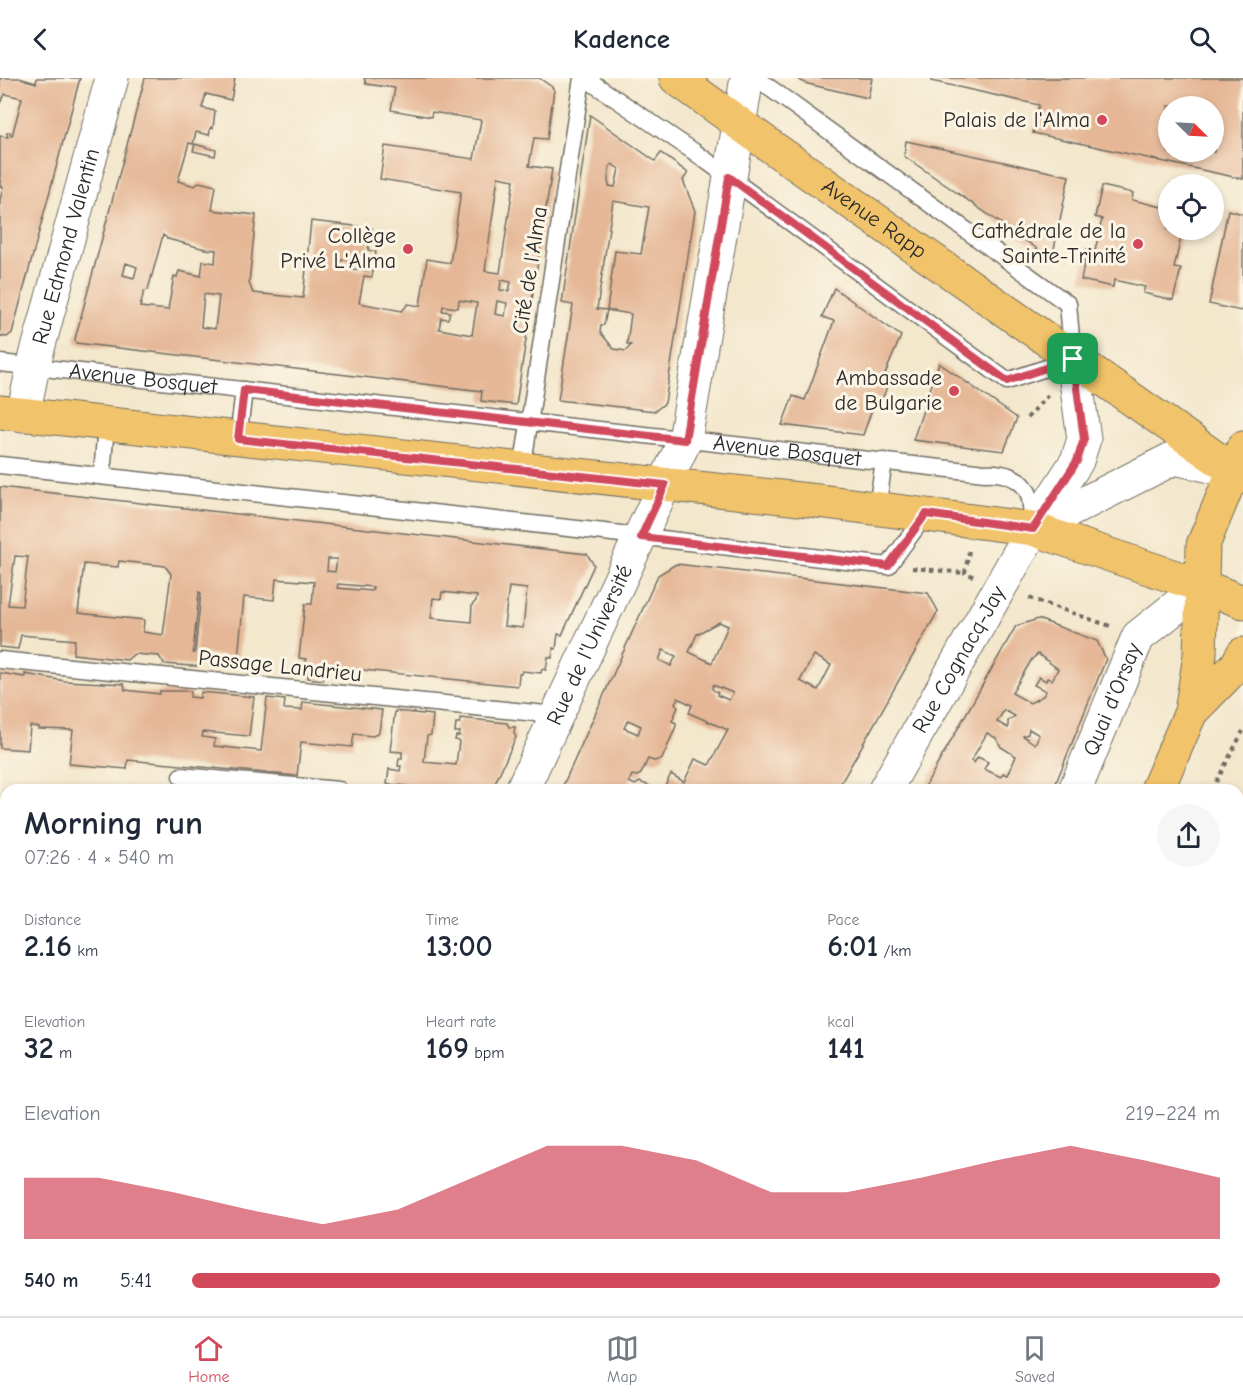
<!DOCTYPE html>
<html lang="en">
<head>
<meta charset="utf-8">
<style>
	body { margin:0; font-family:"Comic Neue",sans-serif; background:#f6f6f7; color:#1f2937; height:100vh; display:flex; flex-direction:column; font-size:22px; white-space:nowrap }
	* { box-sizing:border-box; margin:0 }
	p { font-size:20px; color:#747a83 }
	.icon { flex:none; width:33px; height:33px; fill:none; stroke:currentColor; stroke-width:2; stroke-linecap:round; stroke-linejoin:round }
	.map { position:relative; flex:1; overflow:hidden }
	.sheet { position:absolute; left:0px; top:706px; width:1244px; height:532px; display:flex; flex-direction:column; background:#fff; border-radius:18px 18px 0 0; box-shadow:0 3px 9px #0003 }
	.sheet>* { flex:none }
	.needle { width:39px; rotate:114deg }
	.controls { position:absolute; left:1158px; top:18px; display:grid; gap:12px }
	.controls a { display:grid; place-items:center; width:66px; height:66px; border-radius:50%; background:#fff; box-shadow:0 3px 9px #0003; font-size:30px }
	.pin { position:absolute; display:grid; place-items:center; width:51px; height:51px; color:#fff; margin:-26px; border-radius:12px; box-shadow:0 3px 9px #0006 }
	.round { display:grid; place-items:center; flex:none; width:63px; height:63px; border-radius:32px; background:#f6f6f7 }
	.overview { display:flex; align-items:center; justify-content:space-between; height:102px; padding:0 24px }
	h1 { font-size:33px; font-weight:600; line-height:45px }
	.stats { display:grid; grid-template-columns:repeat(3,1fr); gap:9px; height:102px; padding:6px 24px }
	.stats div { display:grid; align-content:center }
	.stats b { font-size:30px; font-weight:600 }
	.stats small { font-size:16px; font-weight:400 }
	.stats p { font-size:16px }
	.chart { height:168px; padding:12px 24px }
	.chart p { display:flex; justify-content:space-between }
	.chart svg { width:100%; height:108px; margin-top:6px; fill:#d1495b; opacity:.7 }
	ul { padding:0 24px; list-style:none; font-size:20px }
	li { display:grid; grid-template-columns:96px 72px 1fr; align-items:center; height:45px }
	li i { height:15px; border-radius:8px; background:#d1495b }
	header { display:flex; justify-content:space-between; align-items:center; height:78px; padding:0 24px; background:#fff; font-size:27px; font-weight:600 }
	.tabs { display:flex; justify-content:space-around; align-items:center; height:84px; border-top:2px solid #e0e1e3; background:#fff; font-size:16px; color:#747a83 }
	.tabs a { display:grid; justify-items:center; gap:3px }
	.tabs .active { color:#d1495b }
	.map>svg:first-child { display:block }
</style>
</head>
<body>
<header><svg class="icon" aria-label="back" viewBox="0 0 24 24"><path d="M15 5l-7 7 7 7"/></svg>Kadence<svg class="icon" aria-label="search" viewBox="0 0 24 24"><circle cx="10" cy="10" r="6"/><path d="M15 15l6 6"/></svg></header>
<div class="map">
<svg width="1243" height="1238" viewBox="0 0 1243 1238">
	<rect width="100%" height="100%" fill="#fcf5e5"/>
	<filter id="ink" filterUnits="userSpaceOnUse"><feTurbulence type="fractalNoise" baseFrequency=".0167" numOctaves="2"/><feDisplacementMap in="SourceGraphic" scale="12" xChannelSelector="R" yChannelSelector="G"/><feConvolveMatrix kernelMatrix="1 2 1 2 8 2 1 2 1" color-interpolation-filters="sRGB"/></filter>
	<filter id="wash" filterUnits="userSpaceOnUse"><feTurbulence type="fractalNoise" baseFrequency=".008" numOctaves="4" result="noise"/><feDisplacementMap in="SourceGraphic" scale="24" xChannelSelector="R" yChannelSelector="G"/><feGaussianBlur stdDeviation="1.35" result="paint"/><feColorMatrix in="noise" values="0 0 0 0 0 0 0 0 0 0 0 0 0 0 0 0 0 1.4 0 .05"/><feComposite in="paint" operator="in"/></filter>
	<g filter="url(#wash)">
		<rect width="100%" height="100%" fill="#f3e7cc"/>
		<g id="blocks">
			<g fill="#e5b796" fill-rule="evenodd">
				<path d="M0,0H19L36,5L37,0H80L12,255L7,259L0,258V122L3,109L0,108V58L8,59L7,55L10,54L11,58H12L22,20L5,16L0,25Z"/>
				<path d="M145,0H235L231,22L206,16L202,30L215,33L213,50L211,49L209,57L196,54L193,66L189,65L178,103L195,108L199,104L216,108L212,132L256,137L249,205L253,215L303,220L311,143L372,150L368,172L376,174L372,199L364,198L359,225L402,233L408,226L420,228L427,181L450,185L461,114L380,101L385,68L474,81L481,42L432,34L431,39L391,32L395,10L366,6L364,0H539L552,9L554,12L547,61L534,60L529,88L552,91L516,327L481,323L482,313L76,265L75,261ZM498,99L514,102L500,195L485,193ZM163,157L168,161L205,171L216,172L215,185L203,183L201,198L179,193L177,199L174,198L168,232L140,229L144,213L148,212ZM341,182L366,184L365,192L339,190ZM126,185L137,189L134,200L123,197ZM501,202L511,204L509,213L500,212ZM204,216L219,218L215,251L201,249ZM459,222L477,225L472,257L439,251L441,240L448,241L450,234L442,233L443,228L458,230ZM497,223L507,225L505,238L495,236Z"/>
				<path d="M795,0H872L868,20L808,6Z"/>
				<path d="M932,0H1243V101L1033,55L1039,27L931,3ZM1168,28H1214V74H1168Z"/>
				<path d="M590,37L655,83L661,75L688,95L683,102L695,133L665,325L655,333L558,322L573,227L562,225ZM612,86L619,91L615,109L609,108L608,102L609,89ZM613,123L649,129L641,176L615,173L607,232L597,231ZM607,232L631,236L627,266L631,267L626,273L614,271L600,254L601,247H604Z"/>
				<path d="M906,63L1069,98L1052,181L904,78Z"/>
				<path d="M195,66L216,72L215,78L193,73Z"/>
				<path d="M1102,108L1133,115L1132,122L1162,129L1164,122L1168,123V152H1190L1188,160L1181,159L1174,190L1181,191L1173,222L1143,215L1145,209L1114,202L1113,209L1081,202L1087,171L1095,173L1102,141L1095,139Z"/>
				<path d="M1228,132L1243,136V228L1241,233L1209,226Z"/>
				<path d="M834,210L901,258L885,296L891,298L882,322L876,320L863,357L782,347L793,318L805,322L834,243L822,239Z"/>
				<path d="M939,285L1017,340L1004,373L913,362Z"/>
				<path d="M0,409L587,476L594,487L562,557L558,556L556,571L553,570L552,580L548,579L546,592L542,591L541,595L522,593L521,596H519L518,608L325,588L323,602L308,600V589L306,588V581L299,580L305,526H312L314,504L276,501L274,522L244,519L238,580L200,575L199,588H192L164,586L159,578L134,576L127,582L73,576L75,562L21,557L18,571L0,569ZM15,478L28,479L22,528L8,527ZM328,481H337L335,494L327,493ZM119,483L165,488L171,496L163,557L143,554L144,542L78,535L84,486L118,489ZM338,506L373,509L372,513L337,510ZM509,509L527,511L523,550L504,548ZM199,514L201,515L195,575H193ZM442,514L477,518L476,523L472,527L471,544L431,540L433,520L441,521Z"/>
				<path d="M676,486L928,515L938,533L837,712H663L671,696L684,704L695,681L709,687L728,652L689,635L692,627L678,620L675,625L678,629L672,643L676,645V648L662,681L654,683L648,681L641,696L637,698L632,697L629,704L635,707L640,704L660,712H561L658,497ZM719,544L728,548L712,585L689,574L697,556ZM663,572L676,578L671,588L659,582ZM814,577L831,587L818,612L800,603ZM713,607L733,615L729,622L717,617L718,615L712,611ZM628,642L641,648L638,656L624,650Z"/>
				<path d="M1038,541L1097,563L1106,581L1053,712H923L1016,548ZM1038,576L1058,591L1052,602L1047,600L1046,603L1039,599L1034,607L1046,613L1043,618L1030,625L1012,615L1032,581ZM1004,632L1015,638L1008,643V650L997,644ZM1029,651L1039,657L1035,666L1023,658L1028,656ZM987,655L996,660L1001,669L1016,678L1008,697L1003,695L1001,699L984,691L988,684L978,679L974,685L971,683Z"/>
				<path d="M0,595L25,599V596L65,603L124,606L125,612L160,616V613H191L190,619L200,620L201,614L254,619L249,658L203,654L202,659L215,661L214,668L261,673L267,620L285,622L284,631L302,632L303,624L382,632L379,654L373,658L354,656L352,669L301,664L297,698L128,682L127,691L69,686L73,652L39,651V649L30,648L28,672L0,670Z"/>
				<path d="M395,633L433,637L431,657L427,658L424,684L456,687L459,663L455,662L456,658H459L460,654H455L456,645H460V640L507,645L509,649H515L514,655L516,659L492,712H450L387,706L389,691L400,693L401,688H398L399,680H402V674L390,673Z"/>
				<rect x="0" y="730" width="6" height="80"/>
				<path d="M2,858H6V975L0,974V866Z"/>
				<path d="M0,1028H6V1083L0,1082Z"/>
				<path d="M0,1145L6,1146V1161H0Z"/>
				<path d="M0,1181L6,1182V1226L0,1225Z"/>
				<path d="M87,1233H257L254,1238H117L87,1235Z"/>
				<path d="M325,1233H398L394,1238H323Z"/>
				<path d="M432,1233H466L463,1238H438V1236Z"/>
				<path d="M478,1233H544L541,1238H486Z"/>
				<path d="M629,1233H696L698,1238H627Z"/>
				<path d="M772,1233H843L841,1238H770Z"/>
			</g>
		</g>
	</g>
	<g filter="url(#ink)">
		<use href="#blocks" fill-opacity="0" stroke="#716d63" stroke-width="1.5"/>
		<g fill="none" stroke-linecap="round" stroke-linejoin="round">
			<defs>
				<g id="lane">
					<path d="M585,0L693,73L1007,303L1073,281L1068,226L756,0"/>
					<path id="s1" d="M0,285L985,395C1002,394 1023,399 1029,417C1032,426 1031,437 1033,446"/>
					<path d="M238,361L244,312"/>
					<path d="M0,387L604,454L888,488L926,436"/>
					<path d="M522,392L582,0"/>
					<path d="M102,398L106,346"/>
					<path d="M877,430L884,383"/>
					<path d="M0,582L556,637"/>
					<path d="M181,698L339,712"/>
				</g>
				<g id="street">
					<path id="s2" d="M23,337L33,289L112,0"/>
					<path d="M1035,450L1174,380L1233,393"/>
					<path id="s3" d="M522,712L685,362L747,0"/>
					<path id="s4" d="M885,712L1033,451L1077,383L1084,361L1073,281"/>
					<path id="s5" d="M1075,712L1138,559L1202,508"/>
					<path d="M1238,1115L1243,1102"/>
					<path d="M285,1238L287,1233"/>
					<path d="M586,1238L589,1233"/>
					<path d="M864,1238L866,1233"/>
					<path d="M1136,1238L1138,1233"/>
					<path d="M1186,1238L1188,1233"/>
				</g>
				<g id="primary">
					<path id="s6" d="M676,0L776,72L1243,399"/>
					<path d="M0,334L827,424L1033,451L1202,508L1243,524"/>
					<path d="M1191,634L1236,588L1243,576"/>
					<path d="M1157,712L1191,634L1200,577L1203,467L1243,370"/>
					<path d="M941,1238L943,1233"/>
				</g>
			</defs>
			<use href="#lane" stroke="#716d63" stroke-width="19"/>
			<use href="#street" stroke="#716d63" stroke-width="35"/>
			<use href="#primary" stroke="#716d63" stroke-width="35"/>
			<g stroke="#716d63" stroke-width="4" stroke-dasharray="4.5 4.5" stroke-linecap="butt">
				<path d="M1027,340L1048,317"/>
				<path d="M969,473L965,495L973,498"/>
				<path d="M912,490L965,495"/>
				<path d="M1029,520L1110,548"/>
				<path d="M1212,712L1243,653"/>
				<path d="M1238,846L1243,833"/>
				<path d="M1238,1180L1243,1166"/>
				<path d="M1071,1233L1082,1238"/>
				<path d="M982,1238L984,1233"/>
				<path d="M1056,1238L1058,1233"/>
			</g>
			<use href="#lane" stroke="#fff" stroke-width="16"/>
			<use href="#street" stroke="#fff" stroke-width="33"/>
			<use href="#primary" stroke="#f1c36a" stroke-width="33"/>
		</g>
	</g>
	<g fill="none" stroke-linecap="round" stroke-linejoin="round" filter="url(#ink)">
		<defs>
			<path id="route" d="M729,99L1007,303L1073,281L1084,361L1077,383L1033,451L926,436L888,488L641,459L665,407L238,361L244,312L685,362Z"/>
		</defs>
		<use href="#route" stroke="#fff" stroke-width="12"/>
		<use href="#route" stroke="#d1495b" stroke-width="8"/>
	</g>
	<g fill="#d1495b" stroke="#fcf5e5" stroke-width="2">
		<circle cx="1102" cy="42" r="6"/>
		<circle cx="1138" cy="166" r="6"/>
		<circle cx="408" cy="171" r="6"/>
		<circle cx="954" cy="313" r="6"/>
	</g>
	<g text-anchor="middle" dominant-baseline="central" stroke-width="6" stroke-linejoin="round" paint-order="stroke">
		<g font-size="22" fill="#2b2b2b" stroke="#fcf5e5" text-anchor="end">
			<text x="1090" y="42">Palais de l'Alma</text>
			<text x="1126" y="153">Cathédrale de la<tspan x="1126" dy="25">Sainte-Trinité</tspan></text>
			<text x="396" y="158">Collège<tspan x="396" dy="25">Privé L'Alma</tspan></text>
			<text x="942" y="300">Ambassade<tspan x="942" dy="25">de Bulgarie</tspan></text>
		</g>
		<g font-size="22" fill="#2b2b2b" stroke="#fcf5e5">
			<text stroke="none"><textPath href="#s6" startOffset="243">Avenue Rapp</textPath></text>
			<text stroke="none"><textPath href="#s2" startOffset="174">Rue Edmond Valentin</textPath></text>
			<text transform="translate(530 192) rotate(-81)">Cité de l'Alma</text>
			<text stroke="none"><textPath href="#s1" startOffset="144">Avenue Bosquet</textPath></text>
			<text stroke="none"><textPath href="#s1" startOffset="792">Avenue Bosquet</textPath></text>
			<text stroke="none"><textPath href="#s3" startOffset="160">Rue de l'Université</textPath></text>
			<text stroke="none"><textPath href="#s4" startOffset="150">Rue Cognacq-Jay</textPath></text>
			<text transform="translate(280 588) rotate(6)">Passage Landrieu</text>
			<text stroke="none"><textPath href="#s5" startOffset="98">Quai d'Orsay</textPath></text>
		</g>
	</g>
</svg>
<div class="controls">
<a><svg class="needle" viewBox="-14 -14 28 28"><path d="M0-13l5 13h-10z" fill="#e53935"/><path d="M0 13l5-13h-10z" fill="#747a83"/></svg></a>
<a><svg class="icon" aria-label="locate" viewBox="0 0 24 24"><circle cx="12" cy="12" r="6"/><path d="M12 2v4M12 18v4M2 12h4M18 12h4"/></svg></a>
</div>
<div class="pin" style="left:1073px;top:281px;background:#1e9e55"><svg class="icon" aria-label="arrive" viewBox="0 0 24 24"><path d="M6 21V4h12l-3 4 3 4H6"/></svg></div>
<section class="sheet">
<div class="overview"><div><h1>Morning run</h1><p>07:26 · 4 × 540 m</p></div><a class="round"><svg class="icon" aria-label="share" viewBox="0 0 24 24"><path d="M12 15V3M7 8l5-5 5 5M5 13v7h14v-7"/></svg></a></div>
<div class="stats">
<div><p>Distance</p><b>2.16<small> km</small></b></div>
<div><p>Time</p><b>13:00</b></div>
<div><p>Pace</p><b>6:01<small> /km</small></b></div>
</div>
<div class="stats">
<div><p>Elevation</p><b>32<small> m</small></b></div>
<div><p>Heart rate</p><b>169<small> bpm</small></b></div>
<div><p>kcal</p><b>141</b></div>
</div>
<div class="chart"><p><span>Elevation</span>219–224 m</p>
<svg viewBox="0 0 160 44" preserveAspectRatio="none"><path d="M0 44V19L10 19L20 25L30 32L40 38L50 32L60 19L70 6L80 6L90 12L100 25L110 25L120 19L130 12L140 6L150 12L160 19V44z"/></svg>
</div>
<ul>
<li><b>540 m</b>5:41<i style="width:100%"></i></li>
</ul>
</section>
</div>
<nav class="tabs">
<a class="active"><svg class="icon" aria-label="home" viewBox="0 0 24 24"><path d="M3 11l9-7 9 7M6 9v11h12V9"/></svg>Home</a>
<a><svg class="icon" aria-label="map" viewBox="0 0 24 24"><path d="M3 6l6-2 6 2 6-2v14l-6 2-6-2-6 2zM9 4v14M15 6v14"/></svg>Map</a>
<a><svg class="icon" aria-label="saved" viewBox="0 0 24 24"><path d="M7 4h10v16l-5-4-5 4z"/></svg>Saved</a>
</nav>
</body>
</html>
